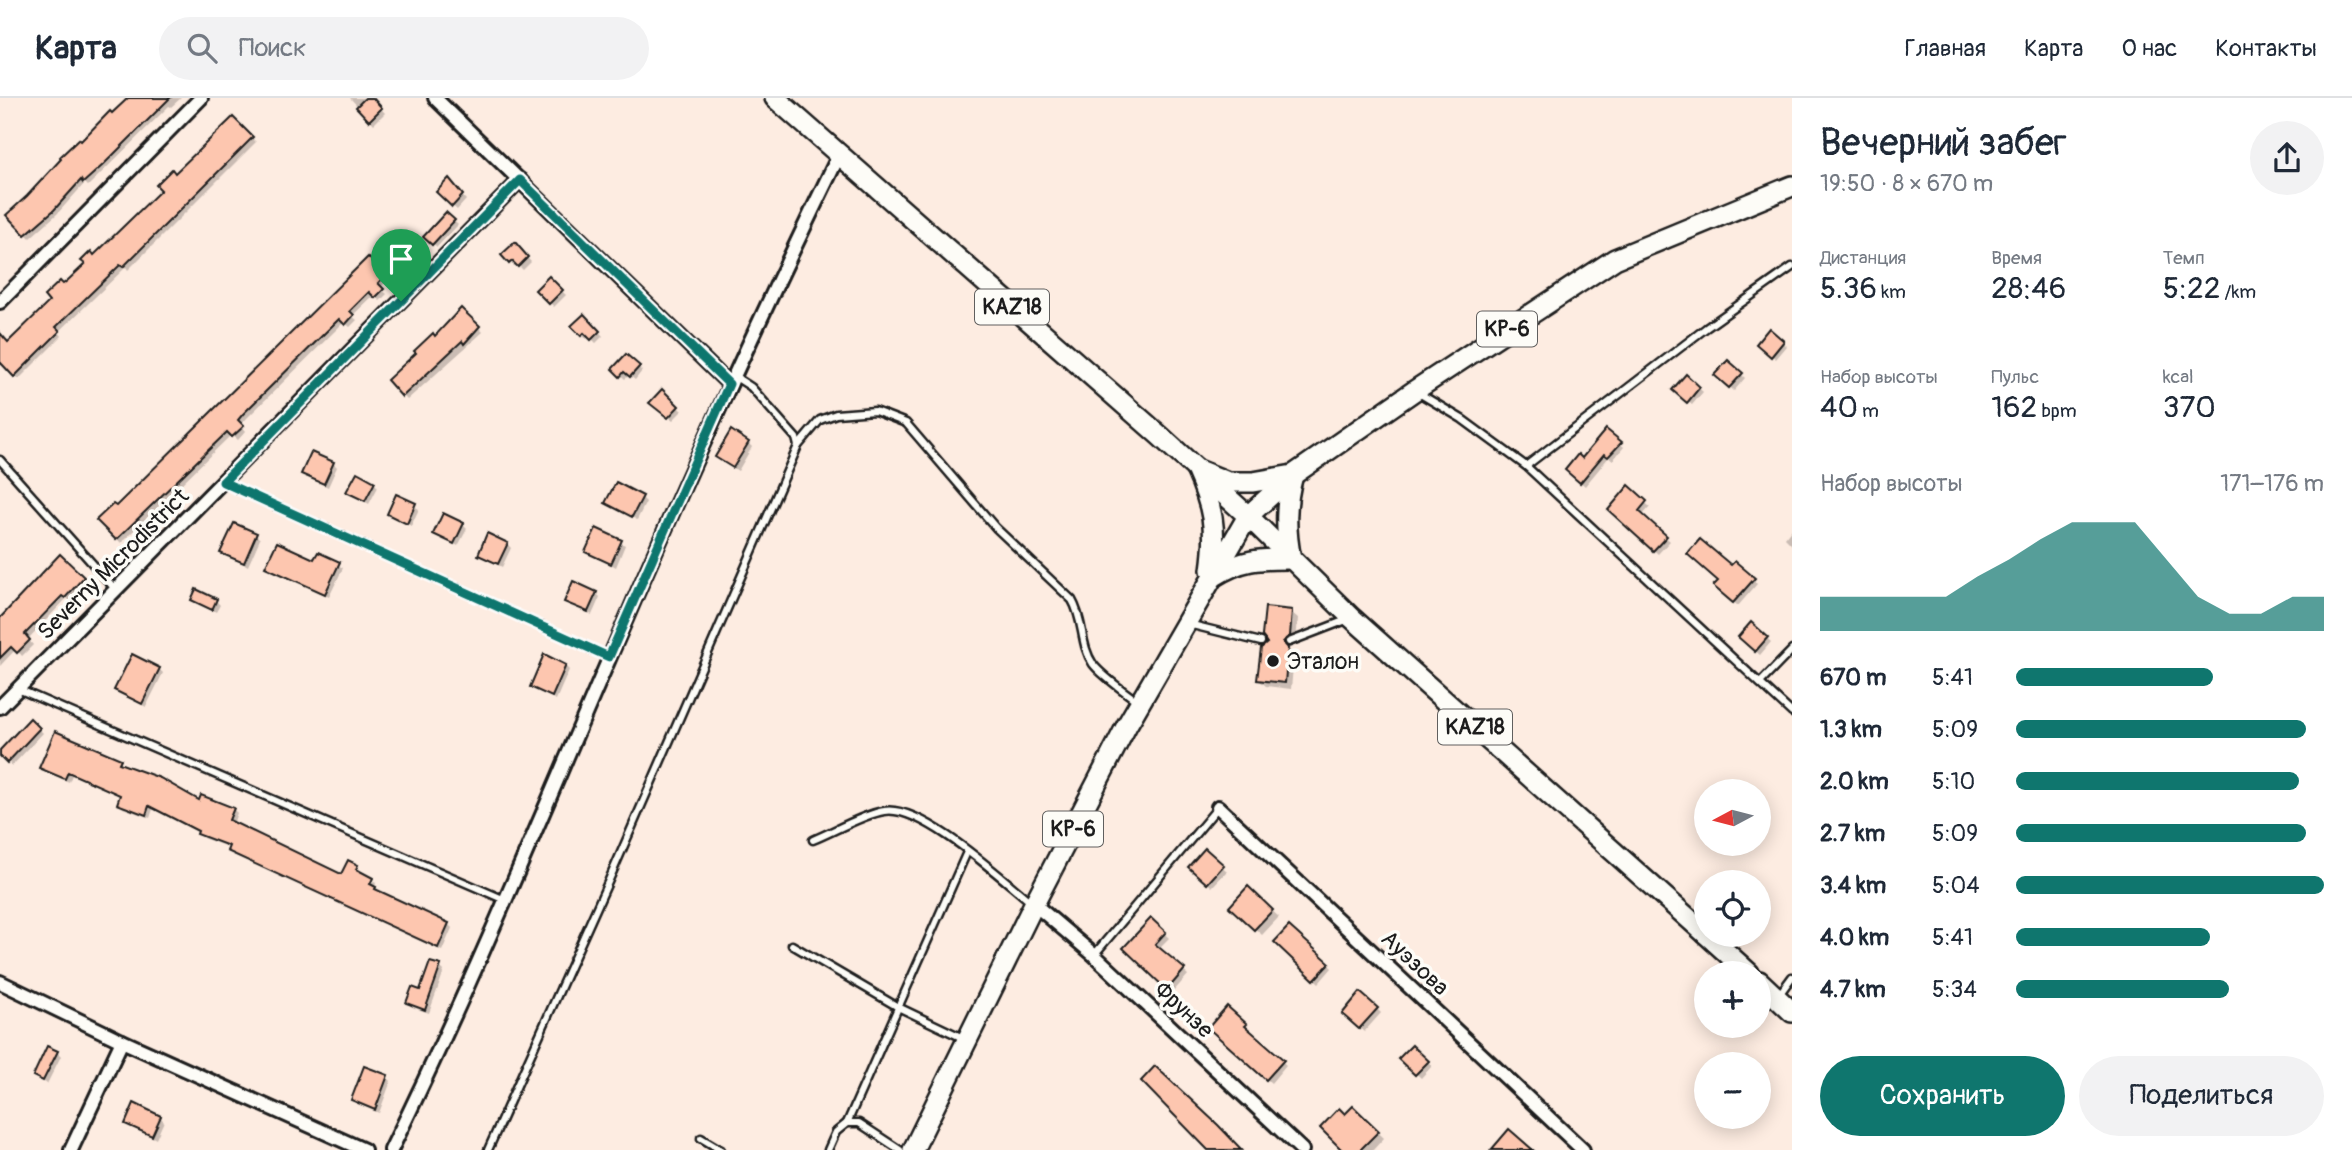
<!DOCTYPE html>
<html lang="ru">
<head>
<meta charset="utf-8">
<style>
	body { margin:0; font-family:Pangolin,sans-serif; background:#f2f2f3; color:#1f2937; height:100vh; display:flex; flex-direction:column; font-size:26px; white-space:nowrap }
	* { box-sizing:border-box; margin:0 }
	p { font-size:23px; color:#747a83 }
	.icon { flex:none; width:38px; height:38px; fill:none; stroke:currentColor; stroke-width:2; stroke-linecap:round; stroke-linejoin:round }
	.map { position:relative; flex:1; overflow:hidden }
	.sheet { display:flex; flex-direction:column; background:#fff; width:560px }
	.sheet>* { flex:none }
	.needle { width:46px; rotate:263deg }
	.fabs { position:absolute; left:1694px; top:681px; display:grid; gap:14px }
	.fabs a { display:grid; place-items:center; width:77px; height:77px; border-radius:50%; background:#fff; box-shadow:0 4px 18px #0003; font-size:35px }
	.pin { position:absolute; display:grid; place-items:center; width:60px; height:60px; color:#fff; margin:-72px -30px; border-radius:50% 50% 50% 0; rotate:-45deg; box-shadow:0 0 7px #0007 }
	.pin .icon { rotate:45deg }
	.round { display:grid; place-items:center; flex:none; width:74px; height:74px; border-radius:37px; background:#f2f2f3 }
	.overview { display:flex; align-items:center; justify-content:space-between; height:119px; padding:0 28px }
	h1 { font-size:38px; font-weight:600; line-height:52px }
	.figures { display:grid; grid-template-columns:repeat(3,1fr); gap:10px; height:119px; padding:7px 28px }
	.figures div { display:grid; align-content:center }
	.figures b { font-size:30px; font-weight:600 }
	.figures small { font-size:19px; font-weight:400 }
	.figures p { font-size:19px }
	.chart { height:196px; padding:14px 28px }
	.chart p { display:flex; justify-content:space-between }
	.chart svg { width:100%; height:126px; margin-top:7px; fill:#0f766e; opacity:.7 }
	.cta { display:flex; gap:14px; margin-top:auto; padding:14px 28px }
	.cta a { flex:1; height:80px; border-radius:42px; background:#0f766e; color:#fff; font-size:28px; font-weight:600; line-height:80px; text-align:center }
	.cta a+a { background:#f2f2f3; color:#1f2937 }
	ul { padding:0 28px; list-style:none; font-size:23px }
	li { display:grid; grid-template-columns:112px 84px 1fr; align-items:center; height:52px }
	li i { height:18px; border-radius:9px; background:#0f766e }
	header { display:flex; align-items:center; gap:42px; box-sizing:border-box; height:98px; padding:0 35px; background:#fff; border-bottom:2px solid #e0e1e3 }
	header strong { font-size:33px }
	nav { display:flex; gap:38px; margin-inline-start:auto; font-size:24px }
	.search { width:490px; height:63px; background:#f2f2f3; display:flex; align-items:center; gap:18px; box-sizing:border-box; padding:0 24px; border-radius:38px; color:#747a83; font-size:26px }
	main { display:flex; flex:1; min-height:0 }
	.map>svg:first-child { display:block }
</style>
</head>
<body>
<header>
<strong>Карта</strong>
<div class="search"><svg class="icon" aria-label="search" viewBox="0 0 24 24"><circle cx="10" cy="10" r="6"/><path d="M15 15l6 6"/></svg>Поиск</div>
<nav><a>Главная</a><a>Карта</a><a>О нас</a><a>Контакты</a></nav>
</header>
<main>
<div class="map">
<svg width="1792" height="1052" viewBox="0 0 1792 1052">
	<rect width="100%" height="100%" fill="#fdece1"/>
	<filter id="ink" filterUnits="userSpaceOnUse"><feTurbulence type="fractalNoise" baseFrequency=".0143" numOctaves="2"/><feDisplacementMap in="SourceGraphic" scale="14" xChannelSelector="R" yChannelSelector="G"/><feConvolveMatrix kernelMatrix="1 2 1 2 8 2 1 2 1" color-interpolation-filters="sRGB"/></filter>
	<g filter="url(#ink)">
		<g fill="#0003">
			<path d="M130,0H181L171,9L169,8L88,88L85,85L57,116L30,140L9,117Z"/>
			<path d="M350,0H371L385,15L374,26Z"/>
			<path d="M233,21L256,44L128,172L126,169L59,234L62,238L19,281L0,262V245L8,246L52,204L63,188L164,92L175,77Z"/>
			<path d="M449,83L466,102L457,112L438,94Z"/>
			<path d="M446,116L458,127L437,149L426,139Z"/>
			<path d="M515,147L531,164L523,172L517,166L514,168L503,157Z"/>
			<path d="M368,162L388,182L380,190L387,196L380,203L374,197L352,218L357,222L350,229L344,224L247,320L241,327L246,333L238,342L232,336L121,445L99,422L116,411Z"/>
			<path d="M549,181L566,197L554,209L538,192Z"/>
			<path d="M462,213L483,234L407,302L389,282L435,240Z"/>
			<path d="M584,218L603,238L596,245L589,238L586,241L574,228Z"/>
			<path d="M1770,233L1787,248L1776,261L1758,246Z"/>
			<path d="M626,258L642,273L635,282L629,277L625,281L614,271Z"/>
			<path d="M1728,264L1745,280L1734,293L1717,277Z"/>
			<path d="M1686,278L1703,294L1692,307L1674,292Z"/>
			<path d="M662,294L682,313L673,322L655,309Z"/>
			<path d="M1607,333L1624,349L1613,362L1609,359L1585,388L1567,372L1582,362Z"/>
			<path d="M748,345L752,349L738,373L717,359Z"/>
			<path d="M333,365L337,369L328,389L303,376Z"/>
			<path d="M374,385L378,389L369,406L348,393Z"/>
			<path d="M1629,390L1650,409L1642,418L1670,443L1658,456L1610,412Z"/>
			<path d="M397,398L419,411L411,428L389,416Z"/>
			<path d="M642,400L646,404L637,422L608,405Z"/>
			<path d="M463,427L467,431L458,448L435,435Z"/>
			<path d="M1792,431V447L1785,440Z"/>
			<path d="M597,432L625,447L616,469L587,453Z"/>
			<path d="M256,437L260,441L248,468L223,454Z"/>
			<path d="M507,446L511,450L502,469L480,457Z"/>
			<path d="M319,456L343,470L329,499L272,472L268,468L315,463Z"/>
			<path d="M60,458L87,485L70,503L67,500L28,541L33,547L22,558L16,551L0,568V522Z"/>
			<path d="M1735,466L1757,486L1738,508L1716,488Z"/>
			<path d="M596,495L600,499L592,517L566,503Z"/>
			<path d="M193,501L216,503L220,507L216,514Z"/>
			<path d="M1291,514L1298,520L1296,544L1289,551L1294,558L1291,591L1266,588L1259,582L1269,545Z"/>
			<path d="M1751,526L1771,544L1760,557L1740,539Z"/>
			<path d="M565,568L569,572L556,602L532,588Z"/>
			<path d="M159,571L163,575L146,609L116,592Z"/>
			<path d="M30,622L43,635L12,668L0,655Z"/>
			<path d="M120,663L123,668L200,704L233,711L237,715L233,726L342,779L349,764L357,769L361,773L360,775L376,785L374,790L379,795L448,826L452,830L442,853L233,757L229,753L230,750L203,740L199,735L153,711L150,720L123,710L119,706L122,699L72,677L69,684L45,673L41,669Z"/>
			<path d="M1205,753L1227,773L1212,789L1190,769Z"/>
			<path d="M1248,791L1279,819L1262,837L1232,809Z"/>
			<path d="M1151,823L1169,840L1158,851L1188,877L1172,895L1125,850Z"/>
			<path d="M1289,830L1332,870L1319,885L1276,844Z"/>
			<path d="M440,869L444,873L429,915L412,909L408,905L421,895Z"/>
			<path d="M1227,911L1249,931L1248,933L1286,967L1271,985L1210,930Z"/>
			<path d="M1377,911L1381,915L1364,934L1344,916Z"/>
			<path d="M1412,949L1432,968L1421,980L1401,961Z"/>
			<path d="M57,954L61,958L47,986L35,977Z"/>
			<path d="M387,979L391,983L379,1015L357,1006L353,1002Z"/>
			<path d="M1353,1010L1384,1040L1373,1052H1344L1345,1019Z"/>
			<path d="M160,1019L164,1023L156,1041L127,1025Z"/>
		</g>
		<g fill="#fdc6af" stroke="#1c1c1c" stroke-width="2">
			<path d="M128,0H170L103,67L83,85L81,82L54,112L25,137L6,117L27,98L61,61L60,59L79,41L81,43L110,13L112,15Z"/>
			<path d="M365,0H373L382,10L369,23L356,9Z"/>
			<path d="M233,19L253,39L123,169L120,167L56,229L60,233L14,279L0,264V235L8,244L49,204L44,198L60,183L63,186L67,183L85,166L81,163L91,153L94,157L161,92L156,87L172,71L175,75Z"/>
			<path d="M449,80L463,97L452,109L436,94Z"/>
			<path d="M446,114L455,122L432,147L423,139Z"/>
			<path d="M515,144L528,159L518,169L512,163L509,166L501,157Z"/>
			<path d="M368,159L386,177L378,185L384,191L375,200L369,194L350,213L354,217L345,227L339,221L243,316L238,322L244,328L232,339L227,334L116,442L96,422L113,406L116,408Z"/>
			<path d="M549,178L563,192L549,206L535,192Z"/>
			<path d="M461,210L480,228L464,246L462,243L402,299L387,282L416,255L414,253L433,235L435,238Z"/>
			<path d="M584,216L600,233L591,242L584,235L581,238L571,228Z"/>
			<path d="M1769,230L1784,243L1771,259L1756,246Z"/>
			<path d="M626,256L640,268L630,279L624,274L620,279L612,271Z"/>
			<path d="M1728,262L1743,275L1729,290L1714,277Z"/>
			<path d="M1686,276L1700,289L1687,305L1672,292Z"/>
			<path d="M662,291L679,308L668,320L649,305Z"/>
			<path d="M1606,331L1622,344L1608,359L1604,356L1580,385L1565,372L1578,356L1582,360Z"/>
			<path d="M731,332L749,344L733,370L715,359Z"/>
			<path d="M311,354L334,364L324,386L301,376Z"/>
			<path d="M357,374L375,384L365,403L346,394Z"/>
			<path d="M616,384L643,398L632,419L605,405Z"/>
			<path d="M1629,387L1647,403L1639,413L1667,438L1653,453L1608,412Z"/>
			<path d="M396,396L416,405L407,426L387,416Z"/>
			<path d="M443,415L464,425L454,446L433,436Z"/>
			<path d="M234,425L257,435L244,465L220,455Z"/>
			<path d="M596,430L622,442L611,466L585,454Z"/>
			<path d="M487,435L508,445L498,466L478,457Z"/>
			<path d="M1700,441L1731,467L1735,463L1755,480L1733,505L1713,488L1718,483L1687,456Z"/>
			<path d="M277,444L314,461L318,454L340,464L325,496L265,469Z"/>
			<path d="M60,456L84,479L65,500L62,498L25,536L30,542L17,555L11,549L0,560V520Z"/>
			<path d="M573,483L597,494L588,514L564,504Z"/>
			<path d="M196,491L217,501L212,512L191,502Z"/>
			<path d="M1265,509L1292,512L1290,538L1283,544L1288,550L1285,585L1257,582L1261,550L1267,545L1262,538Z"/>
			<path d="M1751,524L1768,539L1755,554L1738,539Z"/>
			<path d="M132,556L160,570L142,606L114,592Z"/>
			<path d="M544,556L566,567L552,599L530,589Z"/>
			<path d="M30,620L40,630L7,665L0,658V652Z"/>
			<path d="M55,633L121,661L119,665L160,680L199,702L201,697L234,710L229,722L341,776L348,762L358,767L356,771L373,780L370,786L376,789L375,791L449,825L438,850L227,753L229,748L197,736L198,733L149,708L146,717L117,706L120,697L68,674L65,681L39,670Z"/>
			<path d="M1205,750L1224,767L1207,786L1188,769Z"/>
			<path d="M1248,788L1273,812L1254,832L1229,809Z"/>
			<path d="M1151,820L1166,834L1155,846L1185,871L1167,892L1123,850Z"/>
			<path d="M1289,828L1330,865L1314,882L1274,844Z"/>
			<path d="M430,864L441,867L425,912L406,905L412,889L420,892Z"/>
			<path d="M1360,894L1378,910L1359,931L1342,916Z"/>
			<path d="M1227,908L1247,926L1245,928L1284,962L1266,982L1208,930Z"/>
			<path d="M1412,947L1429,963L1415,977L1398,961Z"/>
			<path d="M47,948L58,953L43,983L33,978Z"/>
			<path d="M364,968L388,977L375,1012L351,1002Z"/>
			<path d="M1155,968L1218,1027L1242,1052H1208L1141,983Z"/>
			<path d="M134,1005L161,1018L152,1038L125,1026Z"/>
			<path d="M1353,1008L1379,1033L1360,1052H1342L1320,1030L1339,1010L1345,1016Z"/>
			<path d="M1509,1031L1533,1052H1491Z"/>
		</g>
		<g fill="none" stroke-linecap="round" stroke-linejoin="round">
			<defs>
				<g id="service">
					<path d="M1417,294L1462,321L1526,368L1792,615"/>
					<path d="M798,348L820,322L836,316L875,313L906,325L996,430L1072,502C1084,522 1080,547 1093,566C1102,578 1124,593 1137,603"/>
					<path d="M0,362L116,492"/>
					<path d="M1526,368L1706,230L1792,169"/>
					<path d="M223,384L609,559"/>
					<path d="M1188,526L1261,544"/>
					<path d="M1289,544L1349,521"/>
					<path d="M1760,585L1792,552"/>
					<path d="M18,591L505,802"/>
					<path d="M813,742C833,734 864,716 884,713C922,706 1001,780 1032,805"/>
					<path d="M792,847L898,909L965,941"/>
					<path d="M1094,857L1218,709"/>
					<path d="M1778,898L1792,879"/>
					<path d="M847,1025L967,754"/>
					<path d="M701,1040L721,1052"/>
					<path d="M488,1052L609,782L798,348L796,340L751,289L734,278"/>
					<path d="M828,1052L836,1034L847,1025H859L900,1052"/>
				</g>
				<g id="minor">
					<path d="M435,0L729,286"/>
					<path d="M0,204L201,0"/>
					<path d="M0,609L520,82"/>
					<path d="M1218,709L1583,1052"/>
					<path d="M1034,806L1094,857L1302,1052"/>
					<path d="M0,884L122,943L364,1052"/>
					<path d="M71,1052L122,943"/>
					<path d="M391,1052C470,891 538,725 609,561C681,391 758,223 839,57"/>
				</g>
				<g id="primary">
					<path d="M775,0L1159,337L1248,418L1352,520L1706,836"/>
					<path d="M1706,836L1749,875"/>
					<path d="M1759,883L1792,914"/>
				</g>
				<g id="trunk">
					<path d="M1196,371L1228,384H1253L1293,377C1285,406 1285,431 1291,461C1258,461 1242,461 1213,479"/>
					<path d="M1196,371C1213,409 1217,430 1211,472"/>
					<path d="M913,1052L1034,806L1127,627L1248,418L1293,377L1414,293L1615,161L1792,88"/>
				</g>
			</defs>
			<use href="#service" stroke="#1c1c1c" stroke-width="11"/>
			<use href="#minor" stroke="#1c1c1c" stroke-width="18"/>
			<use href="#primary" stroke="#1c1c1c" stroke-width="24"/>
			<use href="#trunk" stroke="#1c1c1c" stroke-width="24"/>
			<use href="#service" stroke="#fdfcf7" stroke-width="6"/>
			<use href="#minor" stroke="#fdfcf7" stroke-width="12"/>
			<use href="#primary" stroke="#fdfcf7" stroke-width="19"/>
			<use href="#trunk" stroke="#fdfcf7" stroke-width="19"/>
		</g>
	</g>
	<g fill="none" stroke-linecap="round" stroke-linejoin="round" filter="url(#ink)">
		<defs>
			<path id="route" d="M520,82L729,286L609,559L223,384Z"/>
		</defs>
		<use href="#route" stroke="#fff" stroke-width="14"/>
		<use href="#route" stroke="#0f766e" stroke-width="9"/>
	</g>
	<circle fill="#1c1c1c" stroke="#fdfcf7" stroke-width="2.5" cx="1273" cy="563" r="7"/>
	<g text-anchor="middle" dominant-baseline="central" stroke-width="7" stroke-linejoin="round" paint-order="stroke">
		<g fill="#fdfcf7" stroke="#605f5e" stroke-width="2">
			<rect x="975" y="191.5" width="74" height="35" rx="5"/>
			<rect x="1477" y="213.5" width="60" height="35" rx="5"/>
			<rect x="1438" y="611.5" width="74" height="35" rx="5"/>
			<rect x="1043" y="713.5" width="60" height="35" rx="5"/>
		</g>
		<g font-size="21" font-weight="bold" fill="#1c1c1c">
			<text x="1012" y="209">KAZ18</text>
			<text x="1507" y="231">KP-6</text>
			<text x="1475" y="629">KAZ18</text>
			<text x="1073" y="731">KP-6</text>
		</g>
		<g font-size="23" fill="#1c1c1c" stroke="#fdfcf7">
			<text transform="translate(113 466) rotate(-45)">Severny Microdistrict</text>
			<text transform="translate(1415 865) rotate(43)">Ауэзова</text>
			<text transform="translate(1184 912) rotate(43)">Фрунзе</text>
		</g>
		<g font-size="23" fill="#1c1c1c" stroke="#fdfcf7" text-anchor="start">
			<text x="1287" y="563">Эталон</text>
		</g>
	</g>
</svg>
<div class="fabs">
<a><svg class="needle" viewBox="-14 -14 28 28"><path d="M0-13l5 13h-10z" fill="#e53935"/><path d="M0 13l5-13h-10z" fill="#747a83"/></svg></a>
<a><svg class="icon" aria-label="locate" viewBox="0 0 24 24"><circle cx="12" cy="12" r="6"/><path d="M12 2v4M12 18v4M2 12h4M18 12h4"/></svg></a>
<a>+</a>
<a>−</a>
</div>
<div class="pin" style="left:401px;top:203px;background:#1e9e55"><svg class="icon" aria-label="arrive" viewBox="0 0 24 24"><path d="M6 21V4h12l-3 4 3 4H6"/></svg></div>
</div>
<section class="sheet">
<div class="overview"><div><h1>Вечерний забег</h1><p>19:50 · 8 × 670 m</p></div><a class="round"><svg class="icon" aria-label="share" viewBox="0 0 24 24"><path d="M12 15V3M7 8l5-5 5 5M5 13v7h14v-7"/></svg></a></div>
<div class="figures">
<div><p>Дистанция</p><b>5.36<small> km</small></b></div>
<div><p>Время</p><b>28:46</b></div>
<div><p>Темп</p><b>5:22<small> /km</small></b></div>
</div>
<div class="figures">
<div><p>Набор высоты</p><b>40<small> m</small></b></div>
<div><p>Пульс</p><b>162<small> bpm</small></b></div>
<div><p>kcal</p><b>370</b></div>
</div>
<div class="chart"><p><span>Набор высоты</span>171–176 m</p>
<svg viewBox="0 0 160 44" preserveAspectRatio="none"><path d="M0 44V32L10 32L20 32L30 32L40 32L50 25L60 19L70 12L80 6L90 6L100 6L110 19L120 32L130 38L140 38L150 32L160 32V44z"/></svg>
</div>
<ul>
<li><b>670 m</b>5:41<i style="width:64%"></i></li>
<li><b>1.3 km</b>5:09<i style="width:94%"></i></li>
<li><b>2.0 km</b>5:10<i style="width:92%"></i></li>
<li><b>2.7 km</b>5:09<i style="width:94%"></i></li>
<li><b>3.4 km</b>5:04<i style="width:100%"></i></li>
<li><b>4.0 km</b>5:41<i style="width:63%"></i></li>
<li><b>4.7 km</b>5:34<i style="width:69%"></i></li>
</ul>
<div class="cta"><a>Сохранить</a><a>Поделиться</a></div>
</section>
</main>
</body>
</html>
